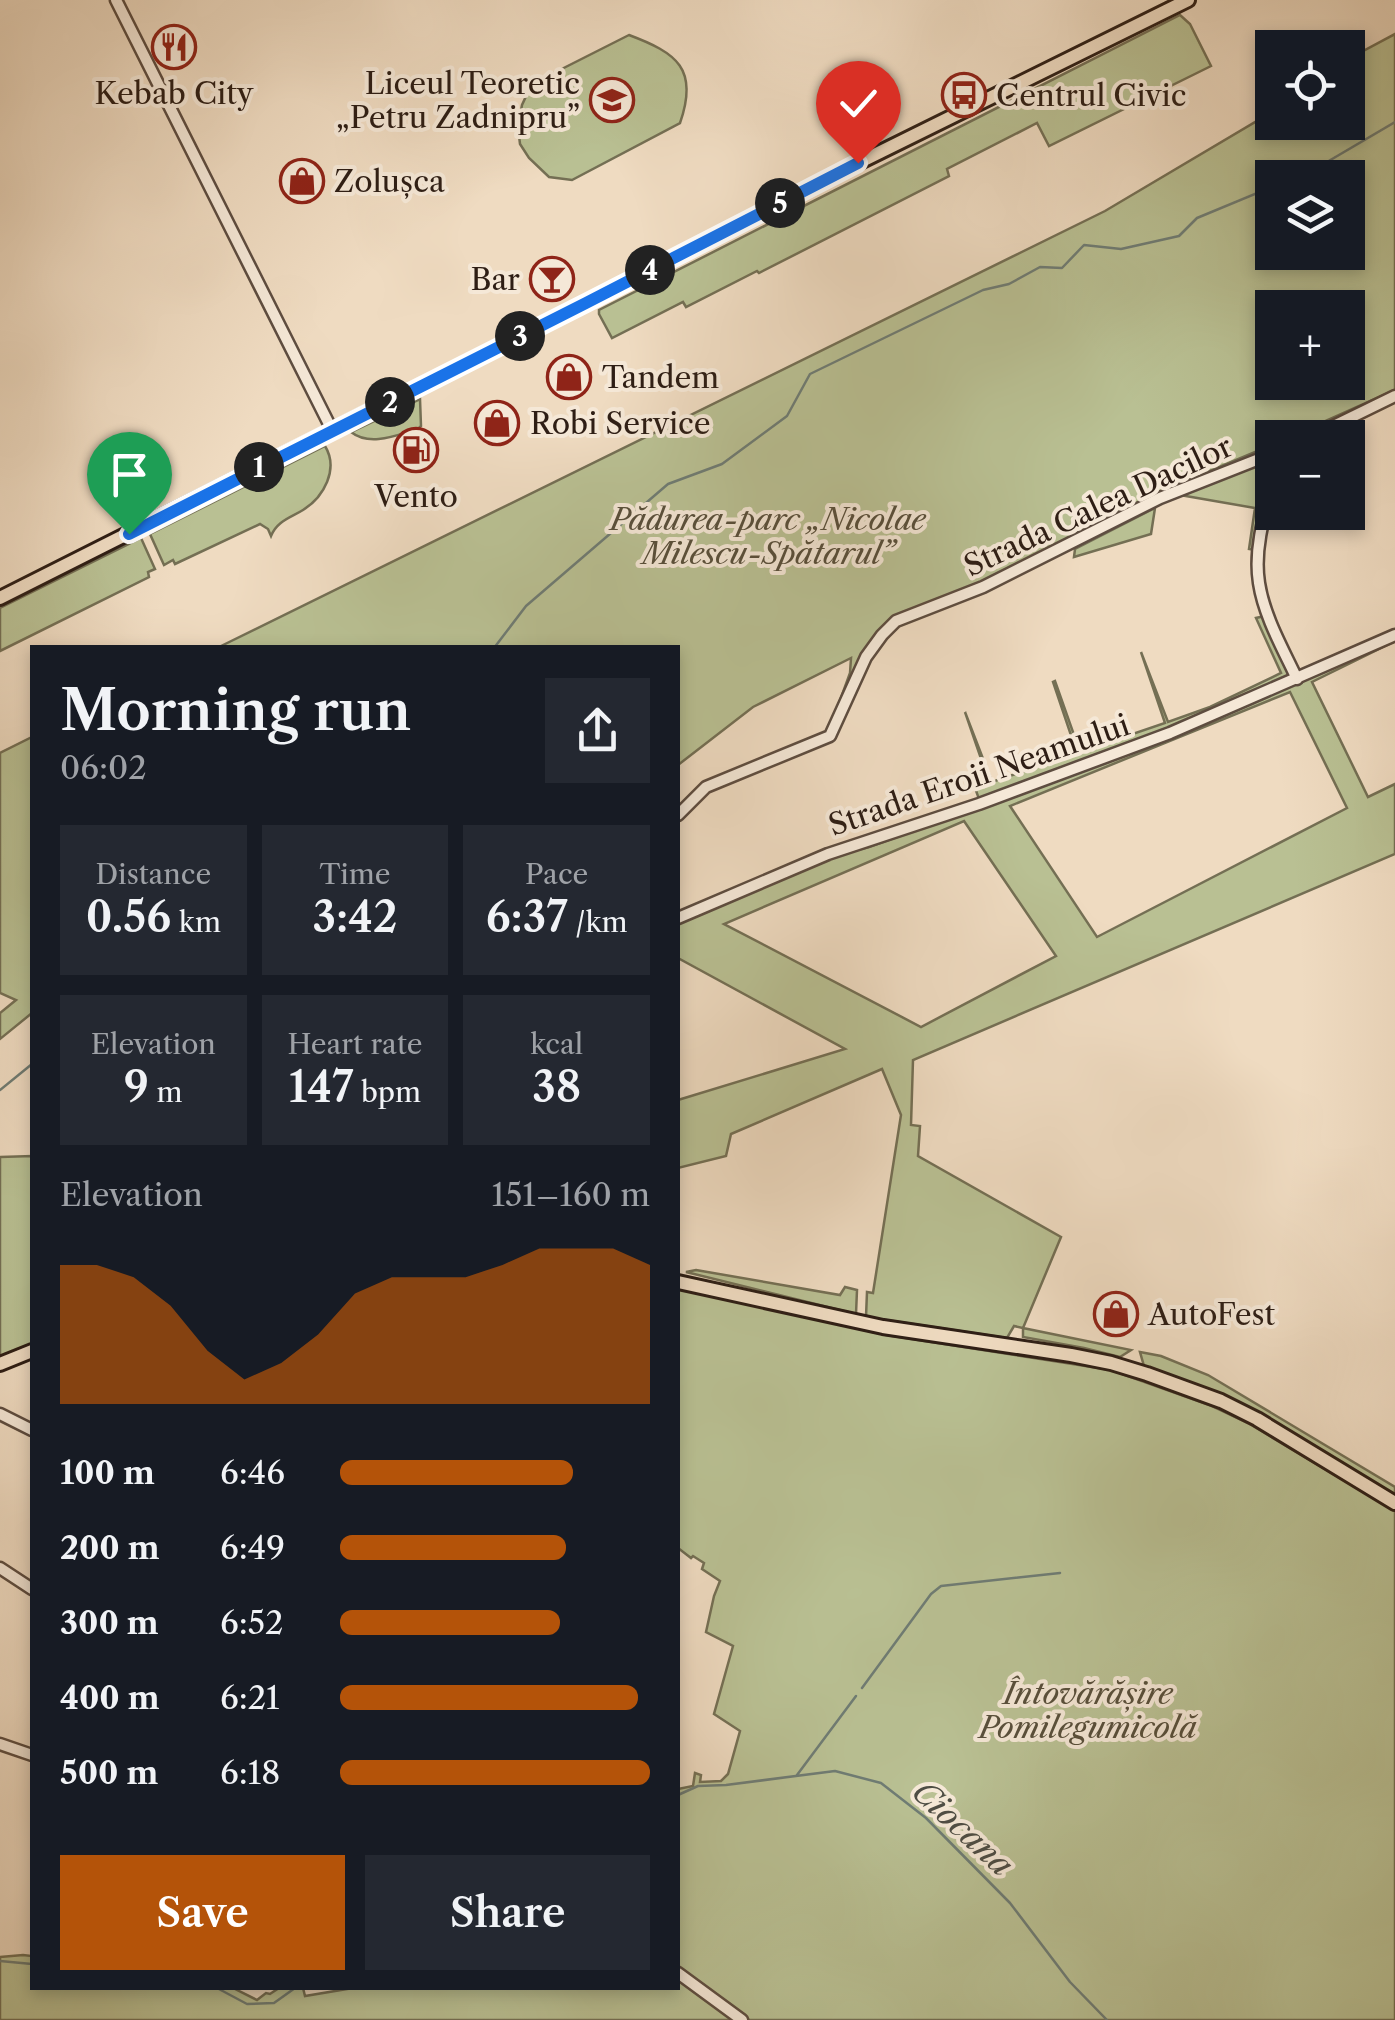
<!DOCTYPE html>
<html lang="en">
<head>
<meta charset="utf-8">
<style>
	body { margin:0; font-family:"Libre Caslon Text",serif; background:#242831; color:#f1f3f6; height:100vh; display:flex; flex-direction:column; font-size:38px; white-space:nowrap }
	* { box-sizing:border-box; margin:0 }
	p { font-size:32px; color:#9ea1a6 }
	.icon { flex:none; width:55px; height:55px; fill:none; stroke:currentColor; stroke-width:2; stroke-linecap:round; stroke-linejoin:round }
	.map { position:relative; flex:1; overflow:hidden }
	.details { position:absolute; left:30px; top:645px; width:650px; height:1345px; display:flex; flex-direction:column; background:#171b24; border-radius:0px; box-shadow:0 5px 15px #0003 }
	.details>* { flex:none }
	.fabs { position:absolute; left:1255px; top:30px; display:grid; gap:20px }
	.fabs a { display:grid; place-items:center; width:110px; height:110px; border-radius:0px; background:#171b24; box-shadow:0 5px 15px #0003; font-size:50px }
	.pin { position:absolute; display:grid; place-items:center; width:85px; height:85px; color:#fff; margin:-102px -42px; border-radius:50% 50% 50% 0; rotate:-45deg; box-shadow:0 0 10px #0007 }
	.pin .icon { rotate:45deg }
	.km { position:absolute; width:50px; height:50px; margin:-25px; border-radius:50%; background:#222; color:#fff; font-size:28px; line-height:50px; text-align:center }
	.round { display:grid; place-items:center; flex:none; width:105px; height:105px; border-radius:0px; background:#242831 }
	.summary { display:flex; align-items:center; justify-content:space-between; height:170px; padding:0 30px }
	h1 { font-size:55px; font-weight:600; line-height:75px }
	.metrics { display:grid; grid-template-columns:repeat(3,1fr); gap:15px; height:170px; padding:10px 30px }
	.metrics div { display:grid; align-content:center; border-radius:0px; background:#242831; text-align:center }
	.metrics b { font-size:42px; font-weight:600 }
	.metrics small { font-size:28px; font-weight:400 }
	.metrics p { font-size:28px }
	.chart { height:280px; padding:20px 30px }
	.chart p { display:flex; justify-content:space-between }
	.chart svg { width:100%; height:180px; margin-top:10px; fill:#b45309; opacity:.7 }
	.button { display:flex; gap:20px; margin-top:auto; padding:20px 30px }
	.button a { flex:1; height:115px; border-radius:0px; background:#b45309; color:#fff; font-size:40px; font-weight:600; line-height:115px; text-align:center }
	.button a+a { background:#242831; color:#f1f3f6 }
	ul { padding:0 30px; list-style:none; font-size:32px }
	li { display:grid; grid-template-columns:160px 120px 1fr; align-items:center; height:75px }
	li i { height:25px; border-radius:12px; background:#b45309 }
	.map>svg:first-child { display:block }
</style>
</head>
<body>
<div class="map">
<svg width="1395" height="2020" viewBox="0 0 1395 2020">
	<rect width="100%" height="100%" fill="#efdbc1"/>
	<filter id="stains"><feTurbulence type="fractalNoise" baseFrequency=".002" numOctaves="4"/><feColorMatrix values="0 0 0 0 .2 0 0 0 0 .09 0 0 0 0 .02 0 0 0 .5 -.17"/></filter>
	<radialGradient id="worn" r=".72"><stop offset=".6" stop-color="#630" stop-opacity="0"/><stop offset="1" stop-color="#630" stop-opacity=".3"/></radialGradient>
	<g fill="#b9c093" stroke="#746f54" stroke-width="2.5" fill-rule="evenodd">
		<path d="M1180,15L1190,24L1211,66L1049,146L1037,123L947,169L949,176L759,273L757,271L686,307L683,302L612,338L599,314V310Z"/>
		<path d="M1395,34V390L1290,437L1272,438V445L1157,493L954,596L887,624L834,717L850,673L851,658L753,707L678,765V648H217L1105,211L1272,112V122H1348V48L1336,47L1356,38L1363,51ZM1272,178H1348V252H1272ZM1272,308H1348V382H1272Z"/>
		<path d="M629,35C677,53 699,69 680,123L572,180L549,177L529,158L520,144L518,127L522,105L529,90L542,79Z"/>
		<path d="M420,399L421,426L418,429C397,435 370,447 351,432Z"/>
		<path d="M325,446C339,469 324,497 303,510C290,518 277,521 271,536L268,529L260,524L175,564L173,560L164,565L150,534Z"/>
		<path d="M1272,459V477L1262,509L1256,550L1249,549L1255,508L1180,495Z"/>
		<path d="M1155,508L1151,534L1074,557L1075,549Z"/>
		<path d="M141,538L155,569L148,572L149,577L0,651V608Z"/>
		<path d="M1265,616L1290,678L1141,741L979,799L975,788L989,782L965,712L992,782L1077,753L1053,682L1055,681L1080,752L1165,723L1141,652L1168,722L1210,707L1281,673L1256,618Z"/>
		<path d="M1395,641L1312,682L1368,797L1395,784V854L913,1060L911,1125L920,1126L918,1156L1061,1237L1023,1328L1131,1350L1120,1357L1084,1348L1023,1337V1328L1014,1326L1007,1338L866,1317L867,1292L873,1293L901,1115L882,1069L731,1134L726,1156L678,1168V1100L845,1049L678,958V923L829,857L869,847L1143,749ZM1290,692L1347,808L1097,937L1010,806ZM964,821L1056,956L921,1027L724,924Z"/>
		<path d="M32,737V1013L0,1039V1013L16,1000L0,993V753Z"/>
		<path d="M32,1156V1345L0,1358V1157Z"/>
		<path d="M696,1270L840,1295L845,1287L857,1290L856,1314L686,1272Z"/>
		<path d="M678,1288L886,1335L1111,1370L1212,1406L1248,1423L1395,1511V2020H749L678,1968V1789L693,1786L695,1773L701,1775L700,1782L721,1781L728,1774L740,1731L714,1714L733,1646L706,1632L714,1596L720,1581L702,1569L704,1563L693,1556L691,1558L678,1548Z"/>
		<path d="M1140,1352L1161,1356L1208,1375L1395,1487V1495L1260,1413L1222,1394L1144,1366Z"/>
		<path d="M23,1955L32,1956V1988H233L257,2000L266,1993L270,1994L279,1988H303L305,1996L353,1988H678V1978L735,2020H0V1957Z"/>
	</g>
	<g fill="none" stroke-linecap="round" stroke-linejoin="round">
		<g stroke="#6f7c74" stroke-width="2.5">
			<path d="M1296,178L1310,172L1395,122"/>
			<path d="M494,648L526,606L668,484L722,464L787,416L810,374L983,290L1009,284L1040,267L1062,268L1084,245L1121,249L1179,236L1197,218L1272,187"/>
			<path d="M0,1090L32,1064"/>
			<path d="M862,1688L931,1594L941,1586L1060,1573"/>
			<path d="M797,1775L856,1696"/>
			<path d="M678,1795L698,1786L726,1785L835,1771L881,1783L926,1818L1010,1903L1070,1982L1107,2020"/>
			<path d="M0,1961L32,1964"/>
			<path d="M217,1988L247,2004L274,2003L295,1988"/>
		</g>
		<defs>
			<g id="minor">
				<path d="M116,0L332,430"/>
				<path d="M1309,438L1395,396"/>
				<path d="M1272,489C1263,518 1254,552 1259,583C1264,616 1283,649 1297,679"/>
				<path d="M678,815L706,787L830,736L866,657L882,635L896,621L983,587L1160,498L1272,454"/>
				<path d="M678,918L828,854L979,804L1170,733L1395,635"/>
				<path d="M0,1414L32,1430"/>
				<path d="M0,1568L32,1589"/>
				<path d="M0,1744L32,1755"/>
				<path d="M678,1973L742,2020"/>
			</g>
			<g id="major">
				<path d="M0,598L586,303L858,163L1188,0"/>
				<path d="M678,1282L883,1327L1071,1355L1111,1363L1147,1374L1221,1401L1257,1419L1395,1503"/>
				<path d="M0,1364L32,1351"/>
			</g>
		</defs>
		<use href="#minor" stroke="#5e4d40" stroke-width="15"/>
		<use href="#major" stroke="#2e1e15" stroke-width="18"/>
		<use href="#minor" stroke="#f5e8d7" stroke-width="10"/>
		<use href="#major" stroke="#efdbc1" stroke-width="12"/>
	</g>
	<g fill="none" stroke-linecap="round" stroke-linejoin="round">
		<defs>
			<path id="route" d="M129,534L586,303L858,163"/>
		</defs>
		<use href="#route" stroke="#fff" stroke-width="20"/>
		<use href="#route" stroke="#1a73e8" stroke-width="12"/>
	</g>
	<defs>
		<symbol id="restaurant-ring" viewBox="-11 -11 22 22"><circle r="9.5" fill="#f5e8d7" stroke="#8f2418" stroke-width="1.5"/><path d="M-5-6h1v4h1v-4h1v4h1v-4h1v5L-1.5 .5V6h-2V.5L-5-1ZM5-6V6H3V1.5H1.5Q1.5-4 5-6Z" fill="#8f2418"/></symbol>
		<symbol id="bus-ring" viewBox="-11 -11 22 22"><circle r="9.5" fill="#f5e8d7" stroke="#8f2418" stroke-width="1.5"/><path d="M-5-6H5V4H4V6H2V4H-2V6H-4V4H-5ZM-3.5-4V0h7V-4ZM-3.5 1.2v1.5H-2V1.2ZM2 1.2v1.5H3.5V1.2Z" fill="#8f2418"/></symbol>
		<symbol id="school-ring" viewBox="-11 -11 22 22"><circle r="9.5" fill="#f5e8d7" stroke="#8f2418" stroke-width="1.5"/><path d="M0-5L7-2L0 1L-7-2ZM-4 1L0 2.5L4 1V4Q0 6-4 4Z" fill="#8f2418"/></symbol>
		<symbol id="shop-ring" viewBox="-11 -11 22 22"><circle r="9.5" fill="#f5e8d7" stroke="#8f2418" stroke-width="1.5"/><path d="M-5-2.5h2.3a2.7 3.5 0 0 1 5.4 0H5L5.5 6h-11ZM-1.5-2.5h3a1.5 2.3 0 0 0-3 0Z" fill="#8f2418"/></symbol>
		<symbol id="bar-ring" viewBox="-11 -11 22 22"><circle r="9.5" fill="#f5e8d7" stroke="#8f2418" stroke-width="1.5"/><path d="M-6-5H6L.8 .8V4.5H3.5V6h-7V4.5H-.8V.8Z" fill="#8f2418"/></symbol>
		<symbol id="fuel-ring" viewBox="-11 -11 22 22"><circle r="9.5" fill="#f5e8d7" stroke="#8f2418" stroke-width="1.5"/><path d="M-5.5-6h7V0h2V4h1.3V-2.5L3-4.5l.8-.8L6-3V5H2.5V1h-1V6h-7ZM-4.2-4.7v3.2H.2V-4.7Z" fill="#8f2418"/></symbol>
	</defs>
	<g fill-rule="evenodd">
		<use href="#restaurant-ring" x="149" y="22" width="50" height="50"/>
		<use href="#bus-ring" x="939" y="70" width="50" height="50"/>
		<use href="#school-ring" x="587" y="75" width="50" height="50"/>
		<use href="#shop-ring" x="277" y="156" width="50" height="50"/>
		<use href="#bar-ring" x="527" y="254" width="50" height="50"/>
		<use href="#shop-ring" x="544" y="352" width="50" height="50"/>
		<use href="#shop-ring" x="472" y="398" width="50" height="50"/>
		<use href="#fuel-ring" x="391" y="425" width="50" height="50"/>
		<use href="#shop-ring" x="1091" y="1289" width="50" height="50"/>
	</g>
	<g text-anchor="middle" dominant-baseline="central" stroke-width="8" stroke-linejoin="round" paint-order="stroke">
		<g font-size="30" fill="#2e1e15" stroke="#f5e8d7" text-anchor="start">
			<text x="580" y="83" text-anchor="end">Liceul Teoretic<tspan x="580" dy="34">„Petru Zadnipru”</tspan></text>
			<text x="174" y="93" text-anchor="middle">Kebab City</text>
			<text x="996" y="95">Centrul Civic</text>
			<text x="334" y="181">Zolușca</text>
			<text x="520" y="279" text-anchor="end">Bar</text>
			<text x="602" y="377">Tandem</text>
			<text x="530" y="423">Robi Service</text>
			<text x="416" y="496" text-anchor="middle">Vento</text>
			<text x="1148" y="1314">AutoFest</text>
		</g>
		<g font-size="30" fill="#2e1e15" stroke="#f5e8d7">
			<text transform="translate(1098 506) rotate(-25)">Strada Calea Dacilor</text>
			<text transform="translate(979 775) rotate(-19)">Strada Eroii Neamului</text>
		</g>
		<g font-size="30" font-style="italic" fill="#584f3b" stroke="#f5e8d7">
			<text x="768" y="519">Pădurea-parc „Nicolae<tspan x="768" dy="34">Milescu-Spătarul”</tspan></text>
			<text x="1088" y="1693">Întovărășire<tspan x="1088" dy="34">Pomilegumicolă</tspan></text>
		</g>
		<g font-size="32" font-style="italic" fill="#4e4d44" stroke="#f5e8d7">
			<text transform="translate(963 1828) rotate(43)">Ciocana</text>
		</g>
	</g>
	<rect width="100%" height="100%" filter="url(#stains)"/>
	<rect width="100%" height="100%" fill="url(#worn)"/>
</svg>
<div class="fabs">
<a><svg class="icon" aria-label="locate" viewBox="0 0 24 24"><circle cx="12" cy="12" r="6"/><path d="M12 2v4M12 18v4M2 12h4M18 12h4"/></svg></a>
<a><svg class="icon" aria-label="layers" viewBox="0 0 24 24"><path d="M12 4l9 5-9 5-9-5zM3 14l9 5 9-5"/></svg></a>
<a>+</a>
<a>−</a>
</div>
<div class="pin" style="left:129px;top:534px;background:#1e9e55"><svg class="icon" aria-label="arrive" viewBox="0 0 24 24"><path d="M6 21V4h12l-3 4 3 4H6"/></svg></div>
<div class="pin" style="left:858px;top:163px;background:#d93025"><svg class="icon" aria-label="check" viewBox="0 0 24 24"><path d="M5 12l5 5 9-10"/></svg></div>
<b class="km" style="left:259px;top:467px">1</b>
<b class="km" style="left:390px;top:402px">2</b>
<b class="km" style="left:520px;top:336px">3</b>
<b class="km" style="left:650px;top:270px">4</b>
<b class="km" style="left:780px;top:203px">5</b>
<section class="details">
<div class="summary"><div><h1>Morning run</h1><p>06:02</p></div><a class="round"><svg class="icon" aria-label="share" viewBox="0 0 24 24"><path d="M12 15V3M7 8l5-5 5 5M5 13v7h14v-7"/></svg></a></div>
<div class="metrics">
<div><p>Distance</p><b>0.56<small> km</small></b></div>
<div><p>Time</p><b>3:42</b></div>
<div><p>Pace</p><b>6:37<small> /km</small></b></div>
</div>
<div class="metrics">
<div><p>Elevation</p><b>9<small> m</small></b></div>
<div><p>Heart rate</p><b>147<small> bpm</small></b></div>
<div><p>kcal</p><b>38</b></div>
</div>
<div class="chart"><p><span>Elevation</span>151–160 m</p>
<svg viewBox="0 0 160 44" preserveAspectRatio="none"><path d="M0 44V10L10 10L20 13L30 20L40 31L50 38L60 34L70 27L80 17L90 13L100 13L110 13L120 10L130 6L140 6L150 6L160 10V44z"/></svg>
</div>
<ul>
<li><b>100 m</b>6:46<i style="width:75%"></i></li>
<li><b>200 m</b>6:49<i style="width:73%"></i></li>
<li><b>300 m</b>6:52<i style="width:71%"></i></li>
<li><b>400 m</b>6:21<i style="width:96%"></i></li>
<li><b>500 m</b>6:18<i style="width:100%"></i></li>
</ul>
<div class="button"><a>Save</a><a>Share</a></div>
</section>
</div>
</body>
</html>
